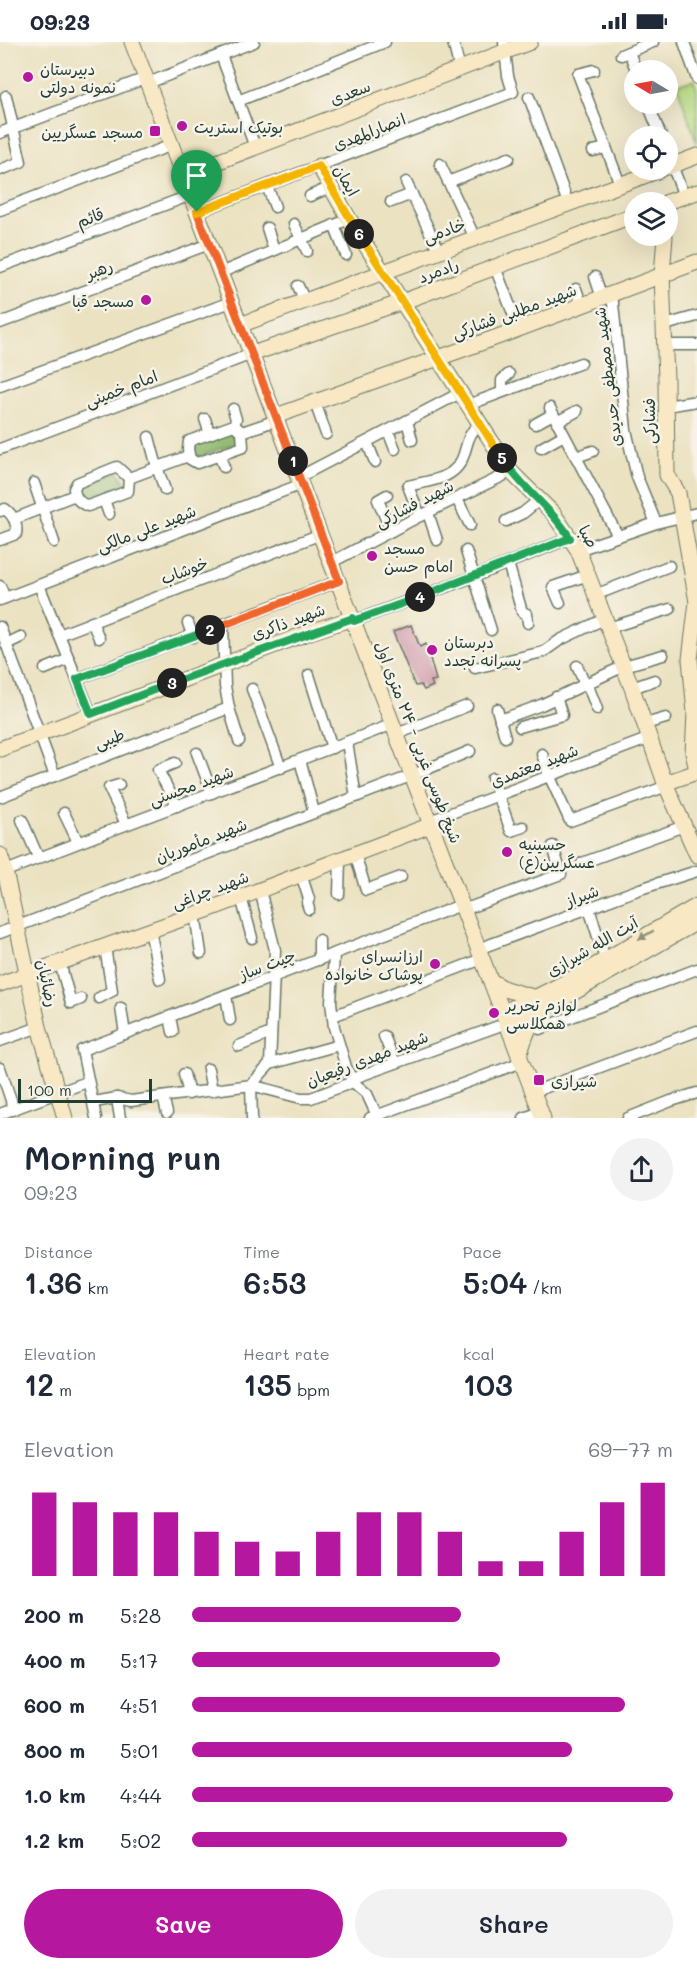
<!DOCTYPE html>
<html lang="en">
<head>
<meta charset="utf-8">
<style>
	body { margin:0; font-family:Mali,"Playpen Sans Arabic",sans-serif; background:#f2f2f3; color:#1f2937; height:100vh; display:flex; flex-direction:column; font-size:22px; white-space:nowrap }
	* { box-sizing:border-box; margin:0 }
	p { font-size:20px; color:#747a83 }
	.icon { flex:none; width:33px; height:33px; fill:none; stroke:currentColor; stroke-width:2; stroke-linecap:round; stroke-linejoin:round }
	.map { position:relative; height:1076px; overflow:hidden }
	.sheet { display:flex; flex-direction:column; background:#fff; flex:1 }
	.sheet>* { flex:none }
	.needle { width:39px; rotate:280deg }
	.fabs { position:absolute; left:624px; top:18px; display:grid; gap:12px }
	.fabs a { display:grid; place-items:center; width:54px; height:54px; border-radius:50%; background:#fff; box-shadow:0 6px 24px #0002; font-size:30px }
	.scale { position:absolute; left:18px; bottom:15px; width:134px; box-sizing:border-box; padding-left:6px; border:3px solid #1f3d34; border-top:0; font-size:16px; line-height:21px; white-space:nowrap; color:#1f3d34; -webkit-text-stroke:4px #f7f3e8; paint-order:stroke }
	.pin { position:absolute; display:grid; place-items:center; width:51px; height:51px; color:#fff; margin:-62px -26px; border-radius:50% 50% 50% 0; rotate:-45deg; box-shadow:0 0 6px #0007 }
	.pin .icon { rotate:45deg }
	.km { position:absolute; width:30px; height:30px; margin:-15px; border-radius:50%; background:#222; color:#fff; font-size:16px; line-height:30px; text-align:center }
	.round { display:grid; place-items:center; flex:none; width:63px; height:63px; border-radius:32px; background:#f2f2f3 }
	.overview { display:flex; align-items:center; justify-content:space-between; height:102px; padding:0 24px }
	h1 { font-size:33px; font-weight:600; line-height:45px }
	.stats { display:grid; grid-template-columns:repeat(3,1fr); gap:9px; height:102px; padding:6px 24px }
	.stats div { display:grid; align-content:center }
	.stats b { font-size:30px; font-weight:600 }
	.stats small { font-size:16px; font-weight:400 }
	.stats p { font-size:16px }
	.chart { height:168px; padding:12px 24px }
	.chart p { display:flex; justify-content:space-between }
	.chart svg { width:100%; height:108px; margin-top:6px; stroke:#b5179e; stroke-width:6 }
	.action { display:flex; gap:12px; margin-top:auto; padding:12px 24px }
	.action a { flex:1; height:69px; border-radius:36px; background:#b5179e; color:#fff; font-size:24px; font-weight:600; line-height:69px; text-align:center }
	.action a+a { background:#f2f2f3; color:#1f2937 }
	ul { padding:0 24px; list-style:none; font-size:20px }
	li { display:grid; grid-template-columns:96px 72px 1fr; align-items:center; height:45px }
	li i { height:15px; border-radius:8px; background:#b5179e }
	.status { display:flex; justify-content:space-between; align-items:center; height:42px; padding:0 30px; background:#fff; direction:ltr }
	.status svg { height:16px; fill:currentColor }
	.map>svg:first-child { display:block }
</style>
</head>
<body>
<div class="status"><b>09:23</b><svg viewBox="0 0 49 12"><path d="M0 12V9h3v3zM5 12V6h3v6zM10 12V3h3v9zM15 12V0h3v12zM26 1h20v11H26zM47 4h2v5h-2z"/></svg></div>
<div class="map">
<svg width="697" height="1076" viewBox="0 0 697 1076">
	<rect width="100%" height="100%" fill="#f7f3e8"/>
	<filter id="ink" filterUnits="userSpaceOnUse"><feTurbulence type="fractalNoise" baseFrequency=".0167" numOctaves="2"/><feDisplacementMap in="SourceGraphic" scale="12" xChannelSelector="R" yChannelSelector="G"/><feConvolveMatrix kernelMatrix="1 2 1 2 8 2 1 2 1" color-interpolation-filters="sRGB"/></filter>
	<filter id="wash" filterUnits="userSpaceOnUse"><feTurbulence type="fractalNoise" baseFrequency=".008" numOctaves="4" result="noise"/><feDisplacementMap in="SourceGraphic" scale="24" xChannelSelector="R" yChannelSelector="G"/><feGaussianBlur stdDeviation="1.35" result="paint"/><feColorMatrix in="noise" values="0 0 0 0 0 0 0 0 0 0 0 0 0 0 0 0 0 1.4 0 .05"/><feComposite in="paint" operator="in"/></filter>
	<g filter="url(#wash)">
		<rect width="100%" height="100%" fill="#ebe2c1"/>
		<path fill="#b6d981" stroke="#6a8b5a" stroke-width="1.5" d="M694,38L697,47V101L677,43Z"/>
		<g fill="#90b96f" stroke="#587b52" stroke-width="1.5">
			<path d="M235,388L238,395V401L196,416L192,412V402Z"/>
			<path d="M118,430L124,438L126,443L82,458L78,445Z"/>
		</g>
		<g id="blocks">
			<path fill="#cd94a8" d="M411,583L420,605L426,602L436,638L431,639L433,644L424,648L421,643L415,644L393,590Z"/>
		</g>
	</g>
	<g filter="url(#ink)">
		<use href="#blocks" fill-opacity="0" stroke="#667765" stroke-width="1.5"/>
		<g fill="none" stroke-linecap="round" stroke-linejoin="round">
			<defs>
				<g id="street">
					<path d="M453,0L460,28"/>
					<path d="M684,0L697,37"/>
					<path d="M629,10L636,28"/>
					<path d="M221,13L255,105"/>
					<path d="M621,13L653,0"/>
					<path d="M594,28L578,32L620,142"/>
					<path d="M148,41L254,0"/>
					<path d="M529,55L568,161"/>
					<path d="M238,59L385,0"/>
					<path d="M648,62L661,94"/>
					<path d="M0,91L146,36"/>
					<path d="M593,109L606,106"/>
					<path d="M668,113L684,154"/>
					<path d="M440,122L475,196"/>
					<path d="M0,128L21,120L6,54"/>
					<path d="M406,140L439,209"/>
					<path d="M448,140L509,116"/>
					<path d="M267,144L275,165"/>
					<path d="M310,154L331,145"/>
					<path d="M391,160L412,152"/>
					<path d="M0,168L172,103"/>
					<path d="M197,170L513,50L508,34L504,0"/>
					<path d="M294,182L307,209"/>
					<path d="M334,183L346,213"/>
					<path d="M267,186L274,208"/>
					<path d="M0,225L191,153"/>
					<path d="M495,225L519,287"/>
					<path d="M220,231L349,177"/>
					<path d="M595,235L602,256"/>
					<path d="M298,244L305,259"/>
					<path d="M576,247L582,264"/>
					<path d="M612,252L626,388L637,435L656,481"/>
					<path d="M0,281L209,202"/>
					<path d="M665,283L697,274"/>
					<path d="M666,303H697"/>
					<path d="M0,344L231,260"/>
					<path d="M502,350V338L509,332"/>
					<path d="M315,360L326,392"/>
					<path d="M468,363L581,321"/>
					<path d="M666,364L697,359"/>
					<path d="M550,366L618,494"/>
					<path d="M233,367L236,377L234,383"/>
					<path d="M205,377L210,392"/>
					<path d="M407,379L412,398"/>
					<path d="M557,380L577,369"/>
					<path d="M535,382L553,372"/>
					<path d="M234,383L242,390L243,405L197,421L190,417L188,407L189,399Z"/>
					<path d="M388,389L395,407"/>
					<path d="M242,390L277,378"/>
					<path d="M149,395L157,425L165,448"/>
					<path d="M367,400L375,420"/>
					<path d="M541,406L564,393"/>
					<path d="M0,407L252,312"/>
					<path d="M219,413L224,425"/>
					<path d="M576,415L593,409"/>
					<path d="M117,425L129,436L128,449L88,464C79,461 75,456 74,447L77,441Z"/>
					<path d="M299,435L460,351"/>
					<path d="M129,436L188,414"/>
					<path d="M34,441L54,500"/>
					<path d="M387,453L378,458L391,489"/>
					<path d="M457,457L470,483"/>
					<path d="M104,458L109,472"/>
					<path d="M0,469L5,467C13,473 18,482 16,492L0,498"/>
					<path d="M428,471L437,498"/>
					<path d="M420,474L408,444C422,440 441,439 453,429C470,416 462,392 481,382"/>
					<path d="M14,477L75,453"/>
					<path d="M506,479L523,471L539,458"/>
					<path d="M578,508L656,481L697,471"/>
					<path d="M466,509L491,588"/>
					<path d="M332,520L416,476L511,430"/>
					<path d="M508,521L522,570L527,572L528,581"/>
					<path d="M39,543L91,672"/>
					<path d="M0,544L5,556"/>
					<path d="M595,553L669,524"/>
					<path d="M0,558L302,442"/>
					<path d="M560,561L553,545L588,533"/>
					<path d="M354,579L473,535L570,496"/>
					<path d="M92,580L99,596"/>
					<path d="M188,581L193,595"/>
					<path d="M223,583L225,644L229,666L239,699"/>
					<path d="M0,585L55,734"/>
					<path d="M608,586L670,567"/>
					<path d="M59,593L321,492"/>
					<path d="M6,602L21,595"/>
					<path d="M577,624L585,642"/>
					<path d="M475,626L543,610L560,598L604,577"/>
					<path d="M45,627L69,617"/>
					<path d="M309,633L332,706"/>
					<path d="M77,637L339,539"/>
					<path d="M587,641L597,667"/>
					<path d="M632,646L655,638"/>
					<path d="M252,647L281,726"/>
					<path d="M497,667L505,695"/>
					<path d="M500,678L541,663L624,624L663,613"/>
					<path d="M645,682L666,676"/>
					<path d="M520,685L562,673L556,655"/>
					<path d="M397,692L467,664"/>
					<path d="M347,700L356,755"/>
					<path d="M197,711L212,751"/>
					<path d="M542,712L549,733L570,779L667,744"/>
					<path d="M300,718L314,770"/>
					<path d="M175,721L158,728L177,764"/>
					<path d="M492,736L511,789L523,785"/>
					<path d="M119,743L109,746L126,782"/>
					<path d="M0,755L229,666"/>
					<path d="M64,771L78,800"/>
					<path d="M22,778L38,815"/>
					<path d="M430,779L650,696"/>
					<path d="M355,812L366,848L401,835"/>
					<path d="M582,821L684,784"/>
					<path d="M1,831C131,779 263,733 393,682"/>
					<path d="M301,832L309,857L307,861L309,867"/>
					<path d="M339,852L340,818"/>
					<path d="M241,855L252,896"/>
					<path d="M589,866L605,917"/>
					<path d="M463,868L561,832L553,804"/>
					<path d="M195,872L201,911"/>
					<path d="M150,888L160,937"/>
					<path d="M0,891L413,733L470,709"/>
					<path d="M478,907L640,847L697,829"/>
					<path d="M334,913L331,960L334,985L346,1025L353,1040L367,1052L378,1076"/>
					<path d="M319,918V898"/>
					<path d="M60,921L71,961L81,957"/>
					<path d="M226,953L230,978"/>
					<path d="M99,956L112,949L105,905"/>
					<path d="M121,966L125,992"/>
					<path d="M333,974L482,917"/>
					<path d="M170,975L173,990"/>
					<path d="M540,987L697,927"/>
					<path d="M384,994L395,1021"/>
					<path d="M0,999L39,985"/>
					<path d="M239,1004L271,991"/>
					<path d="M270,1022L339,1003"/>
					<path d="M0,1026L11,1058L12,1068"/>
					<path d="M208,1027L212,1049"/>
					<path d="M184,1032L189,1052"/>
					<path d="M533,1050L697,989"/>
					<path d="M163,1055L167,1071"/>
					<path d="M117,1056L120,1076"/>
					<path d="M94,1060L117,1056L131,1059L251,1043L301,1056H311L353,1040L357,1035L507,981"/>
					<path d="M0,1072L87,1040"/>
					<path d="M96,1076L82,1008L461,863"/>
					<path d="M252,1076L251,1043L270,1022L275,908L260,848"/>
					<path d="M370,1076L522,1020"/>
					<path d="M524,1076L541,1070"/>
					<path d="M628,1076L671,1059L697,1051"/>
				</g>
				<g id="secondary">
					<path d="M132,0L543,1076"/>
					<path d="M319,124L349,177L511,430L553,471L578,508L632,646L665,741L697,813"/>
					<path d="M668,125L697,114"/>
					<path d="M183,133L530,0"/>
					<path d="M667,160L697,150"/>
					<path d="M665,194L662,233L666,337L667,433L678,451L697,560"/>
					<path d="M240,283L660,128"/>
					<path d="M252,312L402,260L634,173"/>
					<path d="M276,374L500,294L697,220"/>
					<path d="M697,560L690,617L695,671L693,711L697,728"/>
					<path d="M0,707L310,590L353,576"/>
					<path d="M665,741L697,730"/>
					<path d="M0,813L5,829L39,985L65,1076"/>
					<path d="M491,939L505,947L536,956"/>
					<path d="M0,942L210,867L431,783"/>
					<path d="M503,970C571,942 633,900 697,864"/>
					<path d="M508,984L571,952L697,880"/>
					<path d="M519,1014C524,997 529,982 539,968"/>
				</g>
			</defs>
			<use href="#street" stroke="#667765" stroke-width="13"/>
			<use href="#secondary" stroke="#667765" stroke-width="17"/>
			<use href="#street" stroke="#fff" stroke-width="10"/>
			<use href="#secondary" stroke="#f8e8c3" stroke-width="15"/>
		</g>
		<defs><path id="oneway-solid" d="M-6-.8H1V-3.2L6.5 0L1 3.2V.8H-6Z" transform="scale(1.5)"/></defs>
		<use fill="#8c927c" href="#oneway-solid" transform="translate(646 893) rotate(150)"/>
	</g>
	<g fill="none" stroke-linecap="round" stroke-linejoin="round" filter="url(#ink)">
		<defs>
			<path id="split-1" d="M197,170L293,419"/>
			<path id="split-2" d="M210,588L339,539L293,419"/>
			<path id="split-3" d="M172,641L91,672L77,637L210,588"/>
			<path id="split-4" d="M172,641L353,576L354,579L420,555"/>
			<path id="split-5" d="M420,555L570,496C551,465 521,446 502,416"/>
			<path id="split-6" d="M359,192L502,416"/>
			<path id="split-7" d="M197,170L319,124L359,192"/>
		</defs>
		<use href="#split-1" stroke="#fff" stroke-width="12"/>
		<use href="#split-2" stroke="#fff" stroke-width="12"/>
		<use href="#split-3" stroke="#fff" stroke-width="12"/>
		<use href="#split-4" stroke="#fff" stroke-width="12"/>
		<use href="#split-5" stroke="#fff" stroke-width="12"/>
		<use href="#split-6" stroke="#fff" stroke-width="12"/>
		<use href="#split-7" stroke="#fff" stroke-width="12"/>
		<use href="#split-1" stroke="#f0652b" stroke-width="8"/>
		<use href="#split-2" stroke="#f0652b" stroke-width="8"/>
		<use href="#split-3" stroke="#22a559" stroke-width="8"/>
		<use href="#split-4" stroke="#22a559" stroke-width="8"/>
		<use href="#split-5" stroke="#22a559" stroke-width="8"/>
		<use href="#split-6" stroke="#f5b400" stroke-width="8"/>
		<use href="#split-7" stroke="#f5b400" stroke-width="8"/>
	</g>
	<g fill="#b5179e" stroke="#f7f3e8" stroke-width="2">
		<circle cx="28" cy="35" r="6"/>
		<circle cx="182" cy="84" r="6"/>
		<rect x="149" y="83" width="12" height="12" rx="3"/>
		<circle cx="146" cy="258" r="6"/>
		<circle cx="372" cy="514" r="6"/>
		<circle cx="432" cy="608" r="6"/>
		<circle cx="507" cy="810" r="6"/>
		<circle cx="435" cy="922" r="6"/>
		<circle cx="494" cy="971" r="6"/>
		<rect x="533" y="1032" width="12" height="12" rx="3"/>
	</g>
	<g text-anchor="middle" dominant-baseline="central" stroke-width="5" stroke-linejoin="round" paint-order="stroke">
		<g font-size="16" fill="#1f3d34" stroke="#f7f3e8" text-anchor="start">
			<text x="40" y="26">دبیرستان<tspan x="40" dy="18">نمونه دولتی</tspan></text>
			<text x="194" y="84">بوتیک استریت</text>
			<text x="143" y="89" text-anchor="end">مسجد عسگریین</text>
			<text x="134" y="258" text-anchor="end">مسجد قبا</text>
			<text x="384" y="505">مسجد<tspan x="384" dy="18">امام حسن</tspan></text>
			<text x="444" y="599">دبرستان<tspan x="444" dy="18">پسرانه تجدد</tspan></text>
			<text x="519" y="801">حسینیه<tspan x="519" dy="18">عسگریین(ع)</tspan></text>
			<text x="423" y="913" text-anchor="end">ارزانسرای<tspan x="423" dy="18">پوشاک خانواده</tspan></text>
			<text x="506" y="962">لوازم تحریر<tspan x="506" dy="18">همکلاسی</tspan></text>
			<text x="551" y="1038">شیرازی</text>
		</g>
		<g font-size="16" fill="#1f3d34" stroke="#f7f3e8">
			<text transform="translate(350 50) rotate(-21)">سعدی</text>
			<text transform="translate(369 89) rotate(-21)">انصارالمهدی</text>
			<text transform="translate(347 138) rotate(60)">ایمان</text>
			<text transform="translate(90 175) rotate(-21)">قائم</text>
			<text transform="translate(444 188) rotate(-20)">خادمی</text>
			<text transform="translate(99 227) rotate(-21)">رهبر</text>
			<text transform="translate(438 228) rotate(-21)">رادمرد</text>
			<text transform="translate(514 269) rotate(-20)">شهید مطلبی فشارکی</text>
			<text transform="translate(607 335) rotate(-97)">شهید مصطفی حدیدی</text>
			<text transform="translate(121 346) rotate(-21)">امام خمینی</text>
			<text transform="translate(648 379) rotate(-90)">فشارکی</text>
			<text transform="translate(414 461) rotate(-27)">شهید فشارکی</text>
			<text transform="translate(146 486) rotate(-21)">شهید علی مالکی</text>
			<text transform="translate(589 494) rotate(61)">صبا</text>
			<text transform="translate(184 528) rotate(-21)">خوشاب</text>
			<text transform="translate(288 579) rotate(-20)">شهید ذاکری</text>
			<text transform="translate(109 696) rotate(-21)">طیبی</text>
			<text transform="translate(419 700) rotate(69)">شیخ طوسی غربی - ۲۴ متری اول</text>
			<text transform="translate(534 723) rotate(-21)">شهید معتمدی</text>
			<text transform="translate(191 743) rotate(-20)">شهید محسنی</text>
			<text transform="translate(201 798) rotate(-21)">شهید مأموریان</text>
			<text transform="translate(210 847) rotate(-20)">شهید چراغی</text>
			<text transform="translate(582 853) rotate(-20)">شیراز</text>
			<text transform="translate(592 904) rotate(-30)">آیت الله شیرازی</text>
			<text transform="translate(267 922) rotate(-21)">چیت ساز</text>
			<text transform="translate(48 941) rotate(78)">رضائیان</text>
			<text transform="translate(367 1016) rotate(-21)">شهید مهدی رفیعیان</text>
		</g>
	</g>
</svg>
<div class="fabs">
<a><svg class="needle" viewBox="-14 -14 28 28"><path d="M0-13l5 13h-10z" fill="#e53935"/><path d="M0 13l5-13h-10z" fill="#747a83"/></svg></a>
<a><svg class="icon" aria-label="locate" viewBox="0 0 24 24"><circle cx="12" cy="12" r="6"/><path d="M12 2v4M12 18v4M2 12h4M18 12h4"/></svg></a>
<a><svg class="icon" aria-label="layers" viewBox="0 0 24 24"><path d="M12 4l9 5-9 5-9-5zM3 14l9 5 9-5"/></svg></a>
</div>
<div class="scale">100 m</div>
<div class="pin" style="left:197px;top:170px;background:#1e9e55"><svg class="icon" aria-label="arrive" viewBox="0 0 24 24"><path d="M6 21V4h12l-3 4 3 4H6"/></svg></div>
<b class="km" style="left:293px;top:419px">1</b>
<b class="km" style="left:210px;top:588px">2</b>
<b class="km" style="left:172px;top:641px">3</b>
<b class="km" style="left:420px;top:555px">4</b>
<b class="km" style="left:502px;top:416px">5</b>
<b class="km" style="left:359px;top:192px">6</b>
</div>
<section class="sheet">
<div class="overview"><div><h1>Morning run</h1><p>09:23</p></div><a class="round"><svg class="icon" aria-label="share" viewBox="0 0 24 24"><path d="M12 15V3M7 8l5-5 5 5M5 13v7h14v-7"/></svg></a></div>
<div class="stats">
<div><p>Distance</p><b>1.36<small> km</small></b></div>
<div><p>Time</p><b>6:53</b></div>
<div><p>Pace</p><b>5:04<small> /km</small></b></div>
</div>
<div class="stats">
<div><p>Elevation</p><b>12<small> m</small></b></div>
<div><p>Heart rate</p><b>135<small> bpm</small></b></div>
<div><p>kcal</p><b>103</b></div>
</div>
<div class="chart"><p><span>Elevation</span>69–77 m</p>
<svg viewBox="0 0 160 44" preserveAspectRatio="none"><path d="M5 44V10M15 44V14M25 44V18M35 44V18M45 44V26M55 44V30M65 44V34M75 44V26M85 44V18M95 44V18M105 44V26M115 44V38M125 44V38M135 44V26M145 44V14M155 44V6"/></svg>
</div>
<ul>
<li><b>200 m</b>5:28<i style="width:56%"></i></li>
<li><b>400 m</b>5:17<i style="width:64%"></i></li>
<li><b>600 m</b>4:51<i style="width:90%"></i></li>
<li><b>800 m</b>5:01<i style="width:79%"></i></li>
<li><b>1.0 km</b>4:44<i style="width:100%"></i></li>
<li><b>1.2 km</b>5:02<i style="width:78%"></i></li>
</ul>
<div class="action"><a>Save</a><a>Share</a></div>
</section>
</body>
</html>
